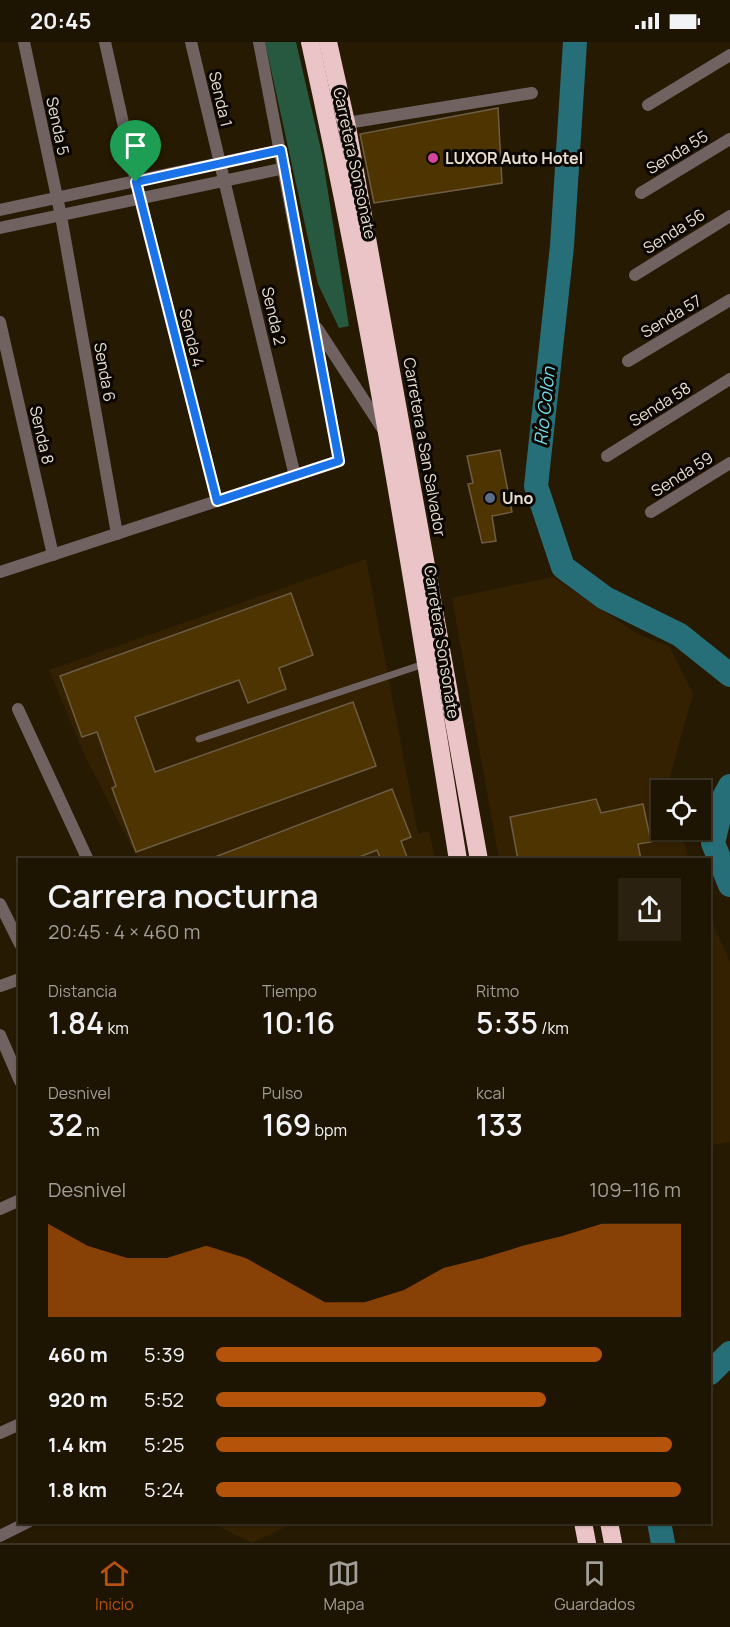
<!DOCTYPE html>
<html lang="es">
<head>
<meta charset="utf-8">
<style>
	body { margin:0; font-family:Manrope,sans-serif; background:#2a2111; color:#f1f3f6; height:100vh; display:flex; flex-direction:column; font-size:22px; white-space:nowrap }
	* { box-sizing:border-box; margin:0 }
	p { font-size:20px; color:#a09e99 }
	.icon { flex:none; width:33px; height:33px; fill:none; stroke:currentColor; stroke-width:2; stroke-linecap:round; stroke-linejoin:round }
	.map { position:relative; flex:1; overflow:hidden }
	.drawer { position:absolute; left:18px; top:816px; width:693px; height:666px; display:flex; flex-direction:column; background:#1d1402; border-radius:0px; box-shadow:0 2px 4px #0004,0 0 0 2px #3b3324 }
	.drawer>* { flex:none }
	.fabs { position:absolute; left:651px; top:738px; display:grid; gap:12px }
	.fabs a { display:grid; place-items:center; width:60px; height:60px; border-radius:0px; background:#1d1402; box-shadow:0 2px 4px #0004,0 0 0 2px #3b3324; font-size:30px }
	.pin { position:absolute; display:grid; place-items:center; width:51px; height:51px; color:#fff; margin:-62px -26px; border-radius:50% 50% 50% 0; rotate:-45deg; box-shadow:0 0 6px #0007 }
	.pin .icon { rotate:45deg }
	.round { display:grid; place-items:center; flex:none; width:63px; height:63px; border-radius:0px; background:#2a2111 }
	.headline { display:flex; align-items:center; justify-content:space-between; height:102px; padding:0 30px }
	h1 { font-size:33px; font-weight:600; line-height:45px }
	.stats { display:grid; grid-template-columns:repeat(3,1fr); gap:9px; height:102px; padding:6px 30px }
	.stats div { display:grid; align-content:center }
	.stats b { font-size:30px; font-weight:600 }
	.stats small { font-size:16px; font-weight:400 }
	.stats p { font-size:16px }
	.chart { height:168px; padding:12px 30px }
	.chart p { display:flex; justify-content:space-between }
	.chart svg { width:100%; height:108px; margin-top:6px; fill:#b45309; opacity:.7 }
	ul { padding:0 30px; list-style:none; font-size:20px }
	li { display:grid; grid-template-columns:96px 72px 1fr; align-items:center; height:45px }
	li i { height:15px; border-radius:8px; background:#b45309 }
	.status { display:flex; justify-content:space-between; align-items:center; height:42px; padding:0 30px; background:#1d1402; direction:ltr }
	.status svg { height:16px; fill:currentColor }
	.menu { display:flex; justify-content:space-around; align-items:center; height:84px; border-top:2px solid #3b3324; background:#1d1402; font-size:16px; color:#a09e99 }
	.menu a { display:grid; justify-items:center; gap:3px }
	.menu .active { color:#b45309 }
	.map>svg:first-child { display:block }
</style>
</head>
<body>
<div class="status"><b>20:45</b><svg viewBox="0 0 49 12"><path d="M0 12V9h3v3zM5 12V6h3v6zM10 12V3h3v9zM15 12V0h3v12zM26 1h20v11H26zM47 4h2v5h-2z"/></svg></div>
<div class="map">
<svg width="730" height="1501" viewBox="0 0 730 1501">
	<rect width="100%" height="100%" fill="#271a03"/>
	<g fill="#332102">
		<path d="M366,517L418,792L429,789L435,817H138L85,714L49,628Z"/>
		<path d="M553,535L639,593L669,604L693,652L670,734L673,748H662V788H682L688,817H499L452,556Z"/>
		<path d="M710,876L730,920V1100L710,1103Z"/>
		<path d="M211,1481H294L252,1501Z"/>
	</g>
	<path fill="#26593f" d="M265,0H296L322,112L349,284L339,286L318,242Z"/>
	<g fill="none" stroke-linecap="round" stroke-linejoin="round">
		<g stroke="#276f78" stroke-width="24">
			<path d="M575,0L562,204L536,444L563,525L605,556L680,593L730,633"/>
			<path d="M730,744L724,755L713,801L730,843"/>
			<path d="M710,1331L730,1311"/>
			<path d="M659,1480L663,1501"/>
		</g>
	</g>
	<g fill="#4d3401" stroke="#6d5d44" stroke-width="1.5">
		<path d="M498,66L502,141L374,161L360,92Z"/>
		<path d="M500,408L512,470L492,474L496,499L482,501L468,442L473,441L467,414Z"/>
		<path d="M291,551L313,613L279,626L286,647L248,661L239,638L135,675L155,730L353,660L376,724L136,810L112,746L116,744L97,690L82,695L60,634Z"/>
		<path d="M392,747L411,795L401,799L408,818H381L377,808L352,818H207Z"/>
		<path d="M596,757L601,771L643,762L651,800L638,802L641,818H518L510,775Z"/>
	</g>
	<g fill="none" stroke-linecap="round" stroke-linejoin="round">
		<path stroke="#716262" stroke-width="7" d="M199,697L424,622"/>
		<g stroke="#716262" stroke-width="12">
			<path d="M24,0L61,174L117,492"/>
			<path d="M105,0L140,157L217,459"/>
			<path d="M191,0L295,434"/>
			<path d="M648,63L730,13"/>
			<path d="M347,81L532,51"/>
			<path d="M641,151L730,97"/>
			<path d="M0,168L281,108"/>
			<path d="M0,186L285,126"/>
			<path d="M635,233L730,174"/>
			<path d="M0,280L53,513"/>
			<path d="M317,286L384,389"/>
			<path d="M628,319L730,258"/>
			<path d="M607,414L730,337"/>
			<path d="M651,470L730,421"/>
			<path d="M0,530L339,419L259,0"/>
			<path d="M18,667L88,818"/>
			<path d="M0,862L20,902"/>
			<path d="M0,944L20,937"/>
			<path d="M0,993L20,1039"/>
			<path d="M0,1167L20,1158"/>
			<path d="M0,1391L20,1382"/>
			<path d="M0,1494L28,1480"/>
		</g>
		<g stroke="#eac4c6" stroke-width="18">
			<path d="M310,0C370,270 414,544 458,818"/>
			<path d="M328,0L347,85L479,818"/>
			<path d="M583,1480L587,1501"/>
			<path d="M609,1480L613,1501"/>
		</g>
	</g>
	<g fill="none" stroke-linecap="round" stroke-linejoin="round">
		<defs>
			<path id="route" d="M281,108L339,419L217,459L136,140Z"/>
		</defs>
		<use href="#route" stroke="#fff" stroke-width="12"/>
		<use href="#route" stroke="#1a73e8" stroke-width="8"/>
	</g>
	<circle fill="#d1479c" stroke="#0b0601" stroke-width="2" cx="433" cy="116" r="6"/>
	<circle fill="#5c6f8a" stroke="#0b0601" stroke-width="2" cx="490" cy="456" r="6"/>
	<g text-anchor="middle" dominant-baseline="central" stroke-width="6" stroke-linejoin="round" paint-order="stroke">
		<g font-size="16" fill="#e7ded0" stroke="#0b0601">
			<text transform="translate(221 57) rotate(77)">Senda 1</text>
			<text transform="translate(58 84) rotate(78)">Senda 5</text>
			<text transform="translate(677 110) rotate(-31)">Senda 55</text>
			<text transform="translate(355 121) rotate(78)">Carretera Sonsonate</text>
			<text transform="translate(674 189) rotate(-32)">Senda 56</text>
			<text transform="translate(274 274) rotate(77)">Senda 2</text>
			<text transform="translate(671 274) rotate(-31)">Senda 57</text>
			<text transform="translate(192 296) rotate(76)">Senda 4</text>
			<text transform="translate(105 330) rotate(80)">Senda 6</text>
			<text transform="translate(660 362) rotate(-32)">Senda 58</text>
			<text transform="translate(42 393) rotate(77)">Senda 8</text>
			<text transform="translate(425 405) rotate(80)">Carretera a San Salvador</text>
			<text transform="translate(682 432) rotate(-32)">Senda 59</text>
			<text transform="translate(442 600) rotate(81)">Carretera Sonsonate</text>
		</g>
		<g font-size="16" font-weight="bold" fill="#e7ded0" stroke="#0b0601" text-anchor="start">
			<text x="445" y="116">LUXOR Auto Hotel</text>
			<text x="502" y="456">Uno</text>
		</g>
		<g font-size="18" font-style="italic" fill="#71ddeb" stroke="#0b0601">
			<text transform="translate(544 364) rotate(-84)">Río Colón</text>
		</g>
	</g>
</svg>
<div class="fabs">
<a><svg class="icon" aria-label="locate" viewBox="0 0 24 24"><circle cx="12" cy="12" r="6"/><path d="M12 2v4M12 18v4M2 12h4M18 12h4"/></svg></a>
</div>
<div class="pin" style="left:136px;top:140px;background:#1e9e55"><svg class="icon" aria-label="arrive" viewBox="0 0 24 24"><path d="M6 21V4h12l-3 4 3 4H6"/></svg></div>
<section class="drawer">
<div class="headline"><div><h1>Carrera nocturna</h1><p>20:45 · 4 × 460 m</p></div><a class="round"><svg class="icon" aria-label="share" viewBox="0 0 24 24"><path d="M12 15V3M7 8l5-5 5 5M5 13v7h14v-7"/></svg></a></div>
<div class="stats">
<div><p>Distancia</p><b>1.84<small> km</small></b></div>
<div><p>Tiempo</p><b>10:16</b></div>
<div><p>Ritmo</p><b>5:35<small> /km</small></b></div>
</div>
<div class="stats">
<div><p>Desnivel</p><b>32<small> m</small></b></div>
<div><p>Pulso</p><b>169<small> bpm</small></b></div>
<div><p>kcal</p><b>133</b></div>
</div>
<div class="chart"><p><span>Desnivel</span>109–116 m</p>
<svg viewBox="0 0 160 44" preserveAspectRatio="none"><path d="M0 44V6L10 15L20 20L30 20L40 15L50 20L60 29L70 38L80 38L90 33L100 24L110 20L120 15L130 11L140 6L150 6L160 6V44z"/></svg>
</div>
<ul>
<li><b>460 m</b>5:39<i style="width:83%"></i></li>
<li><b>920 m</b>5:52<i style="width:71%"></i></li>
<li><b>1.4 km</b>5:25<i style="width:98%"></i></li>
<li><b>1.8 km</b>5:24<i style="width:100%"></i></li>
</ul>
</section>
</div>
<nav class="menu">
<a class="active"><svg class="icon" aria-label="home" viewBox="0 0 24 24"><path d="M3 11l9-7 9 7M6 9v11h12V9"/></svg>Inicio</a>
<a><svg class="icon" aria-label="map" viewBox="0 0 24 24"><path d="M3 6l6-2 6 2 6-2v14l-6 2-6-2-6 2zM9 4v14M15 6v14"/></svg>Mapa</a>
<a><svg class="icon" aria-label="saved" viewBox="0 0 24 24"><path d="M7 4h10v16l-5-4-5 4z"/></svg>Guardados</a>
</nav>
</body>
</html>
